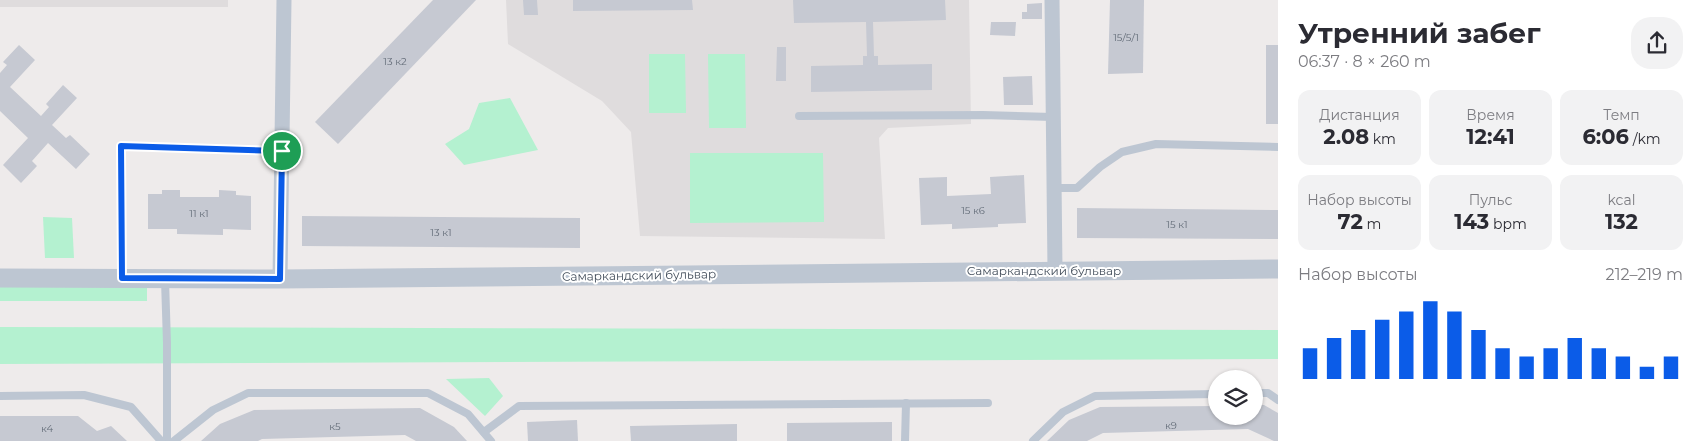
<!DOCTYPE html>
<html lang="ru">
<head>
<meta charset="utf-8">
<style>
	body { margin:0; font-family:Montserrat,sans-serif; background:#f2f2f3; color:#2b2b33; height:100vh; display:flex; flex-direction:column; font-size:19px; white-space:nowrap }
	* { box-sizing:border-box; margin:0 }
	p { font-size:16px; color:#7c7c81 }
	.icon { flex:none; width:28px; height:28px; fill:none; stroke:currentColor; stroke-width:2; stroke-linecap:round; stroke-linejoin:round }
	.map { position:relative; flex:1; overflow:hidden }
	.sheet { display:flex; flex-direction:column; background:#fff; width:425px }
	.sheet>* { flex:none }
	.controls { position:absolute; left:1208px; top:370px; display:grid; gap:10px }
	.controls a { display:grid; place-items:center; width:55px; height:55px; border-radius:50%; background:#fff; box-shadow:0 1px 4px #0004; font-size:25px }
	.pin { position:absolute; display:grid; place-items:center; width:42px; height:42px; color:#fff; margin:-21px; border:2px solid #fff; border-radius:50%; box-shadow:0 1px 5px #0007 }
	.round { display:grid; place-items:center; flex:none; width:52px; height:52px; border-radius:20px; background:#f2f2f3 }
	.summary { display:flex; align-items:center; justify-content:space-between; height:85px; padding:0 20px }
	h1 { font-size:28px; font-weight:700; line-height:38px }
	.metrics { display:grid; grid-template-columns:repeat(3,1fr); gap:8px; height:85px; padding:5px 20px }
	.metrics div { display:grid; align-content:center; border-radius:12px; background:#f2f2f3; text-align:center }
	.metrics b { font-size:21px; font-weight:700 }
	.metrics small { font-size:14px; font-weight:400 }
	.metrics p { font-size:14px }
	.chart { height:140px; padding:10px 20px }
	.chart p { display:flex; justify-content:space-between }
	.chart svg { width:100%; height:90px; margin-top:5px; stroke:#0b5ce8; stroke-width:6 }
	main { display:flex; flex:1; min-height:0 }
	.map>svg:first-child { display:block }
</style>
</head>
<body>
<main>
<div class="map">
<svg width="1278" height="441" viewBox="0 0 1278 441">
	<rect width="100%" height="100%" fill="#eeebeb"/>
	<g fill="#dfdcdd">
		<rect x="0" y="0" width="228" height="7"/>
		<path d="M506,0H969L971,124L888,128L879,138L885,239L640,236L631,132L602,101L508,44Z"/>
	</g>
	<g fill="#b4f1d0">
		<path d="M649,54H685L686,113H649Z"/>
		<path d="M708,54H745L746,128H709Z"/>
		<path d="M510,98L538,150L464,165L445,144L469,129L479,103Z"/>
		<path d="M690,153H823L824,222L690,223Z"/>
		<path d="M43,217L72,218L74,258H45Z"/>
		<path d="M147,280V301H0V284Z"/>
		<path d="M0,327L1278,330V359L0,364Z"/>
		<path d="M489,378L503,396L485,416L446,379Z"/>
	</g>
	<g fill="#c6c9d2">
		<path d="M433,0H476L338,144L315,122Z"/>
		<path d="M523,0H537L538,15H524Z"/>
		<path d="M573,0H692L693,10L573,11Z"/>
		<path d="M793,0H945L946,20L873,22L874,56H878V65L932,64V90L811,92V66L863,65V56H867L866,22L794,23Z"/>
		<path d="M1110,0H1144L1143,73L1108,74Z"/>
		<path d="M1042,3V19H1022V12H1027V4Z"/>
		<path d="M991,22H1016L1015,36L990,35Z"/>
		<path d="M19,45L35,60L10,87L41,116L49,107L46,104L63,85L77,98L52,125L66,138L70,135L90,154L76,169L48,143L32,161L37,166L21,183L3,165L28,138L0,111V73L7,65L3,62Z"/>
		<rect x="1266" y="45" width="12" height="79"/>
		<path d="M777,47H786V81H776Z"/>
		<path d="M1032,76L1033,105H1004L1003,77Z"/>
		<path d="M1024,175L1026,223L998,224V227L952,229V224L921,225L919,178L947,177V196L991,194L990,177Z"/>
		<path d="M162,190H180V197H219V190L236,191V195L251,196V230L223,229V235L177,234V229H148V194H162Z"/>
		<path d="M1077,208L1278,210V239L1077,238Z"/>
		<path d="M302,216L580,218V248L302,246Z"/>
		<path d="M1254,405H1264L1278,413V441H1274L1248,429L1103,433L1087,441H1047L1069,420L1100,407L1216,406V416H1254Z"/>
		<path d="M420,408L454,427L467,441H416L405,435L262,439L258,441H201L220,424L254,410Z"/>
		<path d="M0,416H78L97,431L111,426L127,441H0Z"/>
		<path d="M577,420L578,441H528L527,422Z"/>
		<path d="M892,422V441H787V423Z"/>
		<path d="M737,424V441H631L630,426Z"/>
	</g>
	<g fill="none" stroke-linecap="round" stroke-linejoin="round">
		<g stroke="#bdc6d2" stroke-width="8">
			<path d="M799,116L983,115L1053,117"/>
			<path d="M1053,188H1077L1100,167L1122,152L1156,144L1278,147"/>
			<path d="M122,278L121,146L282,151"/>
			<path d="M165,280L167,343V441"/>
			<path d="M1254,393H1268L1278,400"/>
			<path d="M0,396L84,395L131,407L161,441"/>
			<path d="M484,432L519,406L988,403"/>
			<path d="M174,441L213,410L248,393H428L468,414L491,441"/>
			<path d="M905,441L906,403"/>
			<path d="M1033,441L1063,412L1095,396L1216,394"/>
		</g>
		<g stroke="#bdc6d2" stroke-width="15">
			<path d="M1052,0L1055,270"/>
			<path d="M280,279L284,0"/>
		</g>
		<path stroke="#bdc6d2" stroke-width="19" d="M0,278L280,279L1278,269"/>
	</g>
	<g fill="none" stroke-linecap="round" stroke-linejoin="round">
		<defs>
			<path id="route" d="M121,146L282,151L280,279L122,278Z"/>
		</defs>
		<use href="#route" stroke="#fff" stroke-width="10"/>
		<use href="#route" stroke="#0b5ce8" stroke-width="6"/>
	</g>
	<g text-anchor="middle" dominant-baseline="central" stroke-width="4" stroke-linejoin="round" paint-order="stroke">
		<g font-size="10" fill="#636c78">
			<text x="1126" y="37">15/5/1</text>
			<text x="395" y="61">13 к2</text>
			<text x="973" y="210">15 к6</text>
			<text x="199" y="213">11 к1</text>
			<text x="1177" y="224">15 к1</text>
			<text x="441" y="232">13 к1</text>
			<text x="1171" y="425">к9</text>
			<text x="335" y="426">к5</text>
			<text x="47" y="428">к4</text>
		</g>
		<g font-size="12" fill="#424d5a" stroke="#fff">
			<text x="1044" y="270">Самаркандский бульвар</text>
			<text transform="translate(639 275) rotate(-1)">Самаркандский бульвар</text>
		</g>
	</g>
</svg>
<div class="controls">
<a><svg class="icon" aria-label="layers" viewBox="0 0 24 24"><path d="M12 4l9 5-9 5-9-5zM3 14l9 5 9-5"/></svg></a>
</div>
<div class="pin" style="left:282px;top:151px;background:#1e9e55"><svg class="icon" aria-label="arrive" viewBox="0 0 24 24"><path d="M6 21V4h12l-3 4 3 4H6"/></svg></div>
</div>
<section class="sheet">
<div class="summary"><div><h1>Утренний забег</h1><p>06:37 · 8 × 260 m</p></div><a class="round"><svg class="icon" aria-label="share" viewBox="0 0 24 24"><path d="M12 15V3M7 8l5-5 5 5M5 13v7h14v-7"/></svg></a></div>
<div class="metrics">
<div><p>Дистанция</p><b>2.08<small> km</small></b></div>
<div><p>Время</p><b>12:41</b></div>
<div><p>Темп</p><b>6:06<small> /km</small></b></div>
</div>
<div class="metrics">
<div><p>Набор высоты</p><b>72<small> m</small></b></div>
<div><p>Пульс</p><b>143<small> bpm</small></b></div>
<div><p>kcal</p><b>132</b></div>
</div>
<div class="chart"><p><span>Набор высоты</span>212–219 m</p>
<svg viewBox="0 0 160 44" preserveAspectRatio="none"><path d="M5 44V29M15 44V24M25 44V20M35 44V15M45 44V11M55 44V6M65 44V11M75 44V20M85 44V29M95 44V33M105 44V29M115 44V24M125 44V29M135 44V33M145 44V38M155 44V33"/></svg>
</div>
</section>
</main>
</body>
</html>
